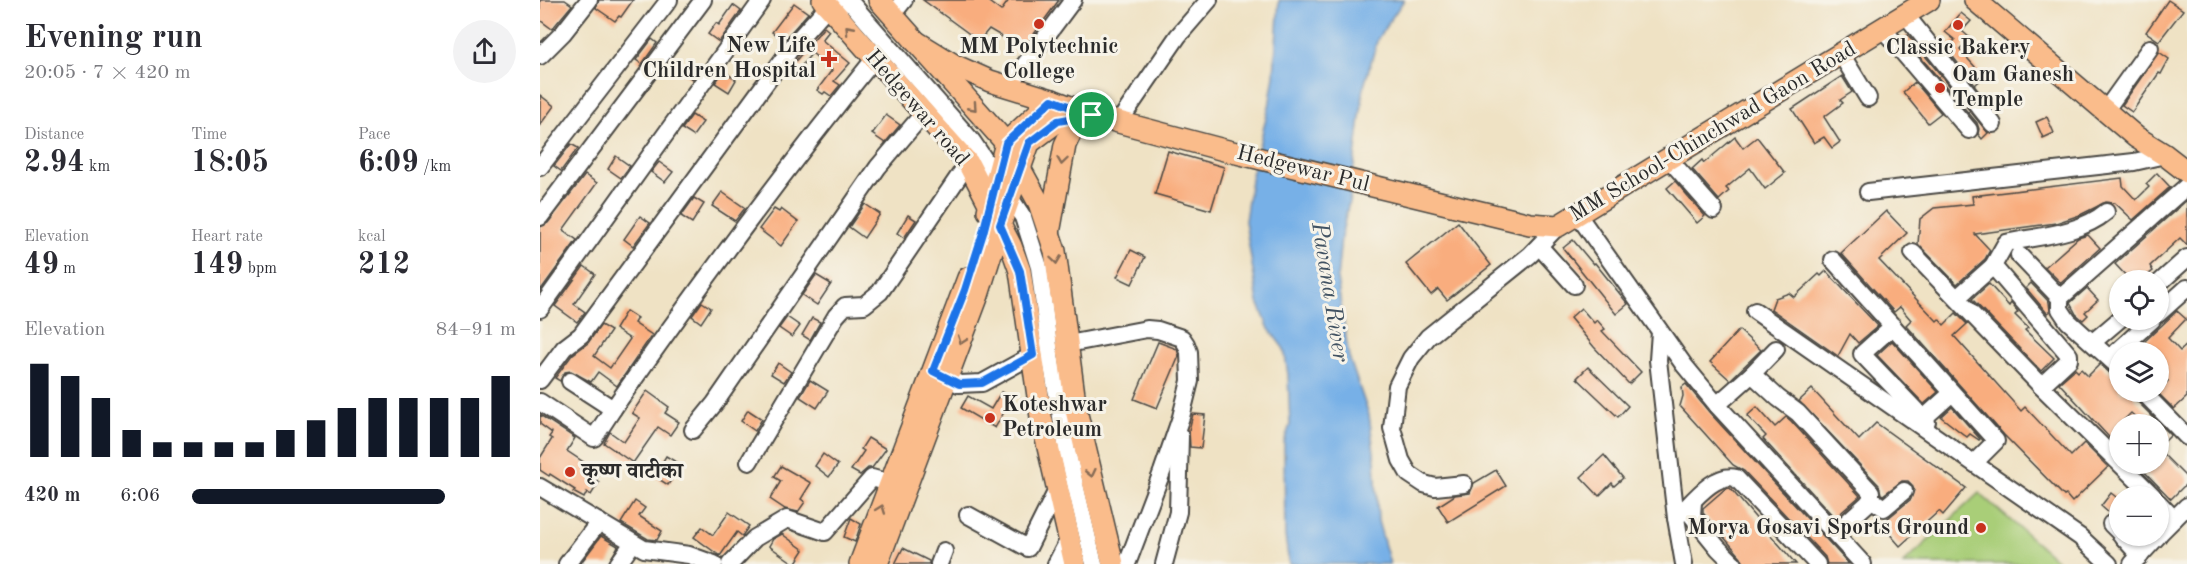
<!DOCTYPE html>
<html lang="en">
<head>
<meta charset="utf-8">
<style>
	body { margin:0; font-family:"Old Standard TT","Noto Serif Devanagari",serif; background:#f2f2f3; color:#2b2b33; height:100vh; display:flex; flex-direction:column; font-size:22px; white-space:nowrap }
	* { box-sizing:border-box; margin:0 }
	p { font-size:20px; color:#7c7c81 }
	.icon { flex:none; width:33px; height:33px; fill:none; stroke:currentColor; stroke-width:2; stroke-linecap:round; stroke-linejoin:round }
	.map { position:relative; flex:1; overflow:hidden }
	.sheet { display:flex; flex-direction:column; background:#fff; width:540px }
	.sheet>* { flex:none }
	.controls { position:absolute; left:1569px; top:270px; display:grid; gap:12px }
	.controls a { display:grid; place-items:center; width:60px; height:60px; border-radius:50%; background:#fff; box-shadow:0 2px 4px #0004; font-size:30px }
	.pin { position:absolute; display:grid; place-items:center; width:51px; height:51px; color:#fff; margin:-26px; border:3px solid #fff; border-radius:50%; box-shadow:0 2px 6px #0007 }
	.round { display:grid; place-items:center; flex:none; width:63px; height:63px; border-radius:32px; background:#f2f2f3 }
	.overview { display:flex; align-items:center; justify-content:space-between; height:102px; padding:0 24px }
	h1 { font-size:33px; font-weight:700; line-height:45px }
	.metrics { display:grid; grid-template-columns:repeat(3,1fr); gap:9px; height:102px; padding:6px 24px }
	.metrics div { display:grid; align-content:center }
	.metrics b { font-size:30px; font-weight:700 }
	.metrics small { font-size:16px; font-weight:400 }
	.metrics p { font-size:16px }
	.chart { height:168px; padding:12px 24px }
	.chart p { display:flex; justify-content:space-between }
	.chart svg { width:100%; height:108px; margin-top:6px; stroke:#111827; stroke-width:6 }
	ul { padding:0 24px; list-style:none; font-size:20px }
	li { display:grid; grid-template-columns:96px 72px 1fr; align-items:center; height:45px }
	li i { height:15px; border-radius:8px; background:#111827 }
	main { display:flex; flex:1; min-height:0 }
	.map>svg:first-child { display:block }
</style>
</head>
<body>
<main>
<section class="sheet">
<div class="overview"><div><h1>Evening run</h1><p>20:05 · 7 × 420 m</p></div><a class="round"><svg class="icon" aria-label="share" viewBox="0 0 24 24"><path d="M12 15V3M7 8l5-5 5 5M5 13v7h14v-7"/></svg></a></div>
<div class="metrics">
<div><p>Distance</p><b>2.94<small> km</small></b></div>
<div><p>Time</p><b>18:05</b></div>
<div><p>Pace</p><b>6:09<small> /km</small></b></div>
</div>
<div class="metrics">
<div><p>Elevation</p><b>49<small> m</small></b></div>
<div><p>Heart rate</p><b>149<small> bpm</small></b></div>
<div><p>kcal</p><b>212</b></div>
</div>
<div class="chart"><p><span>Elevation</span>84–91 m</p>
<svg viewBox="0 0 160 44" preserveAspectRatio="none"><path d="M5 44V6M15 44V11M25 44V20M35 44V33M45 44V38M55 44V38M65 44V38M75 44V38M85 44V33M95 44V29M105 44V24M115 44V20M125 44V20M135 44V20M145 44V20M155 44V11"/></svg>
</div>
<ul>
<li><b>420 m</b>6:06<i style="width:78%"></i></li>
</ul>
</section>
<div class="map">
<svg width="1647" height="564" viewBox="0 0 1647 564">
	<rect width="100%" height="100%" fill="#f7f3e8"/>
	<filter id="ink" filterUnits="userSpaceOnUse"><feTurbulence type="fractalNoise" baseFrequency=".0167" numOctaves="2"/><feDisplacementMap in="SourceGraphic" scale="12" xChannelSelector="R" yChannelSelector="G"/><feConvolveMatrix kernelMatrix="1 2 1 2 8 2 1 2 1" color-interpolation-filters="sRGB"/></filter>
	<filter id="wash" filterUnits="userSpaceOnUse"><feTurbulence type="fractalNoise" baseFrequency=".008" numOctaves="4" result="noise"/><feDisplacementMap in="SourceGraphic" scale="24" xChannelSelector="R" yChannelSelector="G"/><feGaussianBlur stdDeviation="1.35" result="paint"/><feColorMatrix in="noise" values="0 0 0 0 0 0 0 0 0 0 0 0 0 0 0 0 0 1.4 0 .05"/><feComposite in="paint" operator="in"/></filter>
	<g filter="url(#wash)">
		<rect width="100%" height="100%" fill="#efe2c4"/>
		<path fill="#a9ce78" stroke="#6a7c52" stroke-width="1.5" d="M1439,493L1521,564H1363Z"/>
		<path fill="#77b0e7" stroke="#516e89" stroke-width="1.5" d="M739,0H864L838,38L824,86L810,197L801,237L797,279L809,357L829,415L835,459L838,521L850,564H749L745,536L744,442L750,425L748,375L744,349L729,329L718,302L705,221L712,173L729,107L734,75Z"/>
		<g id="blocks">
			<g fill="#f9ad7e">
				<path d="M0,0H25L32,5L12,29L0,20Z"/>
				<path d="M59,0H93L81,17L79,16L75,21L56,8Z"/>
				<path d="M383,0H446L461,11L469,0H519L483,49L449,29L439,41Z"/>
				<path d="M1628,0L1643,10L1619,41L1606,32Z"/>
				<path d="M254,3L268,13L244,40L232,32Z"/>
				<path d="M193,5L201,11L179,42L168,34L176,23L179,25Z"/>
				<path d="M1421,13L1431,21L1422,31L1430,38L1420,50L1444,77L1435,85L1406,48L1415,40L1405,32Z"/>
				<path d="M284,27L289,31L282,40L310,63L294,81L300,85L291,96L285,92L283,94L277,90L292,70L272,53L259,69L253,64Z"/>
				<path d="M1368,35L1448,133L1442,139L1438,134L1439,129L1437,123L1364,38Z"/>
				<path d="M112,39L117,43L102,64L96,60Z"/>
				<path d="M1619,52L1629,59L1621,74L1619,73L1592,112L1582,105Z"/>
				<path d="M148,60L160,68L152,79L141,71Z"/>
				<path d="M184,71L196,80L189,92L175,83Z"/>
				<path d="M1302,76L1312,92L1300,100L1303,103L1284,117L1300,142L1292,148L1284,137L1274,143L1252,109Z"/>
				<path d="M1375,82L1401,113L1388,123L1363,92Z"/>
				<path d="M0,95L14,106L0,125Z"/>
				<path d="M152,115L163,122L153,136L142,129Z"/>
				<path d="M346,115L360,125L345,143L332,134Z"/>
				<path d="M1507,117L1514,133L1503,138L1496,122Z"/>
				<path d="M1195,137L1203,148L1217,137L1245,173L1225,189L1210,168L1186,188L1189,191L1179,200L1152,169L1162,160L1164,163Z"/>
				<path d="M31,144L38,148L21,171L14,166Z"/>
				<path d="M628,151L684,167L671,210L615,194Z"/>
				<path d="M76,156L90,166L81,178L68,169Z"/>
				<path d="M119,162L133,172L125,182L111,172Z"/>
				<path d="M1617,173L1630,187L1593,220L1575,203L1566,202L1540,215L1516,223L1435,234L1450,250L1445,259L1417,284L1378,244L1380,219L1394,208L1433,204L1432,196L1582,178L1583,186L1596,200L1609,187L1606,184Z"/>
				<path d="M45,175L57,183L23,230L37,240L0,291V227L8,223Z"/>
				<path d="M1135,181L1165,216L1157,223L1127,188Z"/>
				<path d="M182,192L205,208L195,221L172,206Z"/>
				<path d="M154,198L164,204L152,223L141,216Z"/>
				<path d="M1647,200V245L1640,238L1610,266L1613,271L1601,280H1590L1575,264Z"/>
				<path d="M325,204L340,214L324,238L309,227Z"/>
				<path d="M234,209L239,212L241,209L258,222L241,246L219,229Z"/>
				<path d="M1346,211L1367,233L1339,260L1397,321L1399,319L1404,325L1416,313L1427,324L1414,336L1481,411L1485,407L1531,456L1544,443L1568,467L1532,502L1526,495L1524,496L1464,435L1366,325L1371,320L1360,307L1354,312L1301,253Z"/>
				<path d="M368,215L376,220L364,238L357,233Z"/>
				<path d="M100,216L110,223L93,246L84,239Z"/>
				<path d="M918,222L951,265L907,300L898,289L891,295L866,264Z"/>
				<path d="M1548,235L1560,248L1521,283L1505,267L1538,238Z"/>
				<path d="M1033,240L1053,264L1055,263L1088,304L1076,314L1023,248Z"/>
				<path d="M591,250L605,257L592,284L577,277Z"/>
				<path d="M44,266L55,274L34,304L45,312L37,322L15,306Z"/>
				<path d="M1286,271L1338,326L1318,343L1310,334L1298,356L1231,309L1235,298L1249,293L1254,297L1279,274L1281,276Z"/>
				<path d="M276,275L291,284L277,305L262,295Z"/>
				<path d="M1491,283L1509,302L1510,311L1507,313L1486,288Z"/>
				<path d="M1449,284L1469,306L1471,303L1478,312L1475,315L1488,328L1485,330L1514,358L1501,371L1432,299Z"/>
				<path d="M1547,288L1558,300L1545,312L1548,315L1543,320L1536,314L1530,303Z"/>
				<path d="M162,302L171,308L161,323L152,316Z"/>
				<path d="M1041,308L1054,323L1057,320L1065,329L1062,331L1101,372L1089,384L1054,347L1030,318Z"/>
				<path d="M86,311L97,318L94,323L112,335L77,386L58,372L51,382L31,371L25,372L20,381L15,378L32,355L48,343L61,325L71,331L54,356L70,368L90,339L75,329Z"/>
				<path d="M1637,311L1646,319L1628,338L1640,351L1647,345V397L1634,409L1617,392L1628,381L1618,371L1624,365L1618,359V352H1614L1604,342Z"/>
				<path d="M247,317L260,326L252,337L239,328Z"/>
				<path d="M272,318L280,322L270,340L262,335Z"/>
				<path d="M1199,330L1221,350L1190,380L1170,362Z"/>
				<path d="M1352,341L1398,392L1384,404L1337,355Z"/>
				<path d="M618,342L637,349L639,356L617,408L594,399Z"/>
				<path d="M238,363L251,372L244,382L231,374Z"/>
				<path d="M1560,364L1573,376L1580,378V392H1593L1595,399L1631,435L1618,448V424H1603L1591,413L1580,424L1579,448L1519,383L1535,369L1538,372L1541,369L1548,376Z"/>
				<path d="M1048,367L1088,406L1078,417L1037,378Z"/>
				<path d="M270,380L288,391L277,408L260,397Z"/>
				<path d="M1146,384L1169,412L1309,564H1287L1285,557L1204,471L1193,465L1140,406L1143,396L1142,387Z"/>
				<path d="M1272,389L1319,440L1336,423L1426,488L1403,515L1399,511L1360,546L1341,524L1371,499L1374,490L1372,485L1368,481H1362L1343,495L1341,494L1339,485L1259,401Z"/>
				<path d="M107,391L129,407L125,413L139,422L130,435L118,427L93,463L64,443L70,432L84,442L100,418L92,413Z"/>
				<path d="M461,392L472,398L455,428L421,408L428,396L451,409Z"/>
				<path d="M1217,407L1235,427L1246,417L1251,421L1320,496L1295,518L1223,439L1226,436L1207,416Z"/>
				<path d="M1412,407L1440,439L1439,440L1430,434L1427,437L1401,417Z"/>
				<path d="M208,410L222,419L215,431L201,421Z"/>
				<path d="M653,414L665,415L661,448L650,447L649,430Z"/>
				<path d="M0,415L35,438L27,451L60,473L56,480L59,482L51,495L47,492L44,498L33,492L35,490L10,474L9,476L0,470V458L12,439L9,437L12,433L0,424Z"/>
				<path d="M328,438L346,449L332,468H328L320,475L311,470L324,451L321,449Z"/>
				<path d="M1618,449L1647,478V483L1631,499L1597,464H1618Z"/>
				<path d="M283,454L298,465L289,477L275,466Z"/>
				<path d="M1064,455L1083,478L1074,486L1072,483L1059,496L1041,477Z"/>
				<path d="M126,456L141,465L128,485L114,476Z"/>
				<path d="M241,466L271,483L261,499L265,502L258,512L245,509L230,499L241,481L234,477Z"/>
				<path d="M956,470L966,486L908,522L898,506L915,495L930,493L934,483Z"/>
				<path d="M1190,488L1214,516L1256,564H1204L1201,557L1163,513V508L1185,489Z"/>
				<path d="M1571,493L1580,500V518L1570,514L1561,506Z"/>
				<path d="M95,501L105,508L99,516L122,531L117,540L108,539L81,523Z"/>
				<path d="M189,512L209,526L202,536L197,532L180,556L154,537L162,527L173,535Z"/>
				<path d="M311,518L321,524L315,542L304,537Z"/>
				<path d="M242,534L264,550L255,564L229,546L233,539Z"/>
				<path d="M61,536L78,546L68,564H40Z"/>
				<path d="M363,548L389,561V564H355Z"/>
			</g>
		</g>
	</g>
	<g filter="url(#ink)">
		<use href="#blocks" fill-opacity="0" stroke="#484642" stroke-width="1.5"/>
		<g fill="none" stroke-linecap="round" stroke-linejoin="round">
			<defs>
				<g id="minor">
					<path d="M303,0L313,5L432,141L483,217L499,267L511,361L527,450L554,564"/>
					<path d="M1365,14L1453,124"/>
					<path d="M352,15L364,0"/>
					<path d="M1343,29L1429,130"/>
					<path d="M1301,54L1328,98"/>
					<path d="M0,56L23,33L49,0"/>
					<path d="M469,86L533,0"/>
					<path d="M1565,111L1610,48"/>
					<path d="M579,122L638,36L669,0"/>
					<path d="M1129,159L1174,210"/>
					<path d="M0,167L129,0"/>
					<path d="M1328,192L1594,162L1625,155"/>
					<path d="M1038,215L1144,365L1177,405L1323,564"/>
					<path d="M0,217L163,0"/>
					<path d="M999,246L1034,285"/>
					<path d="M1373,253L1501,386L1613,496"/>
					<path d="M1479,255L1520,298"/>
					<path d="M1293,260L1456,441L1434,463"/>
					<path d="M1618,284L1647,258"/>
					<path d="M1417,298L1453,266"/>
					<path d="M0,309L222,0"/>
					<path d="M1215,311L1540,537L1569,564"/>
					<path d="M1618,314L1647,288"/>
					<path d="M1353,326L1322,354L1387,422"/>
					<path d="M1120,332L1118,360L1136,518L1144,564"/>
					<path d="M1553,342L1580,319"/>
					<path d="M528,344L607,329L618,330L642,338L646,344L649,352L650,381L641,417L622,472L587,564"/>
					<path d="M1570,358L1612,320"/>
					<path d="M1580,368L1528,321L1520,309V298L1647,186"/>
					<path d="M397,373L419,384L442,383L493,355"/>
					<path d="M1212,374L1238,398L1258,413L1331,492V499L1327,504L1295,533"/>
					<path d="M0,380L24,348L41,335L255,43L288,6"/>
					<path d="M30,381L73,409C157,289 243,172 335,58"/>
					<path d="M1501,386L1529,360V355L1453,266L1466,243C1498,236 1540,234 1566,212"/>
					<path d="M1603,392L1647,437"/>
					<path d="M0,402L54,438L73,409"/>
					<path d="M1177,405L1212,374L1236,349"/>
					<path d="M1384,418L1412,393"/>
					<path d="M153,430L175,403L338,167L383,114"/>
					<path d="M209,462L296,316L305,306L324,305L340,292L428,163"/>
					<path d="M924,484L895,487L884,484L869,474L861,460L852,428L857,386L871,358L888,337L990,255L1018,226"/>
					<path d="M0,487L104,549L149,555L174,564"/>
					<path d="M1331,499L1344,508L1364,491"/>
					<path d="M1153,502L1152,516L1178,548L1194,564"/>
					<path d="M1618,502L1634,519"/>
					<path d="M428,515L488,548L517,490"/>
					<path d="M1136,518C1151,504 1174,472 1196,478L1277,564"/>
					<path d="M1571,524L1580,533"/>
					<path d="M1618,535L1647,506"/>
					<path d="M1582,536L1600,556"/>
					<path d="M27,564L59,522"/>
					<path d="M78,564L93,543"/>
					<path d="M190,564L215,538L247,519L285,532L332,478L360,486"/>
					<path d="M399,564L404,551"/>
					<path d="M516,564L528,541"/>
					<path d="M624,564L638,512L640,436"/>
					<path d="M1592,564L1618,536"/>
				</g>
				<g id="major">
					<path d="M283,0L428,163L471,246L480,271L501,417L535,564"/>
					<path d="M339,0L466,143L499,203L515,251L536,410L573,564"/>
					<path d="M1435,0L1596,137L1625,155L1647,172"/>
					<path d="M375,41L414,65L450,81L512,100L552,115L684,150L990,224L1018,226L1389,0"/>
					<path d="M448,211L466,143L512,100"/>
					<path d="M509,233L525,145L533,128L551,115"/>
					<path d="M320,564L428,278"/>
					<path d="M337,564L438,295L460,225L489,143L518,121L551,115"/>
				</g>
			</defs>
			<use href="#minor" stroke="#484642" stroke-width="20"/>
			<use href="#major" stroke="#484642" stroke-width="24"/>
			<use href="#minor" stroke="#fff" stroke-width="16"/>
			<use href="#major" stroke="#fabc8b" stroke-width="21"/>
		</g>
		<defs><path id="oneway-chevron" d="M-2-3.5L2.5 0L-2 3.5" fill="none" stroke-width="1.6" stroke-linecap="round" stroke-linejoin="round" transform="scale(1.5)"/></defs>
		<g stroke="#886c56">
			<use href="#oneway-chevron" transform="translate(309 29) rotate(-132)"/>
			<use href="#oneway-chevron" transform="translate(433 107) rotate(48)"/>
			<use href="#oneway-chevron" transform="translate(522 161) rotate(98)"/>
			<use href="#oneway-chevron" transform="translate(516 260) rotate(82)"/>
			<use href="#oneway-chevron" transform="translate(422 340) rotate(110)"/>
			<use href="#oneway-chevron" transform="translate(551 473) rotate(77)"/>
			<use href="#oneway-chevron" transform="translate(341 509) rotate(-70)"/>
		</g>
	</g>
	<g fill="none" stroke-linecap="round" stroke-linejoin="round" filter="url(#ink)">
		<defs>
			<path id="route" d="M512,100L552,115L518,121L489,143L460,225L480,271L493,355L442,383L419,384L393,371L425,290L443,233L466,143Z"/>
		</defs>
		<use href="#route" stroke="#fff" stroke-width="12"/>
		<use href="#route" stroke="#1a73e8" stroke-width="8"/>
	</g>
	<g fill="#c8321e" stroke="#f7f3e8" stroke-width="2">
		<circle cx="499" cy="24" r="6"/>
		<circle cx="1418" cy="25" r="6"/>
		<path d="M286 50h6v6h6v6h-6v6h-6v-6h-6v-6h6z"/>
		<circle cx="1400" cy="88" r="6"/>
		<circle cx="450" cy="418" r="6"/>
		<circle cx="30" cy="472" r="6"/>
		<circle cx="1441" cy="528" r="6"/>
	</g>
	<g text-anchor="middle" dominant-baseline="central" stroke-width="6" stroke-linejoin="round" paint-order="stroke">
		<g font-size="22" font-weight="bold" fill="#2b2b2b" stroke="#f7f3e8" text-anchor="start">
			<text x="276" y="46" text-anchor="end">New Life<tspan x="276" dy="25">Children Hospital</tspan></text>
			<text x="499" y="47" text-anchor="middle">MM Polytechnic<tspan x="499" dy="25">College</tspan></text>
			<text x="1418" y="48" text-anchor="middle">Classic Bakery</text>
			<text x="1412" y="75">Oam Ganesh<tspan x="1412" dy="25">Temple</tspan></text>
			<text x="462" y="405">Koteshwar<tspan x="462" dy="25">Petroleum</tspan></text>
			<text x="42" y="472">कृष्ण वाटीका</text>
			<text x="1429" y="528" text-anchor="end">Morya Gosavi Sports Ground</text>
		</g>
		<g font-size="22" fill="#2b2b2b" stroke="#f7f3e8">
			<text transform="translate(377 108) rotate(49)">Hedgewar road</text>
			<text transform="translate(1173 132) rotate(-31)">MM School-Chinchwad Gaon Road</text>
			<text transform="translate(763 169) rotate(14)">Hedgewar Pul</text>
		</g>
		<g font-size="24" font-style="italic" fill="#425363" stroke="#f7f3e8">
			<text transform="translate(789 292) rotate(81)">Pavana River</text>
		</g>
	</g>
</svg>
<div class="controls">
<a><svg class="icon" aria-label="locate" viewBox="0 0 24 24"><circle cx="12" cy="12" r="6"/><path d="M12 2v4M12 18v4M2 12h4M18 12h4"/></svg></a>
<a><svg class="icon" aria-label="layers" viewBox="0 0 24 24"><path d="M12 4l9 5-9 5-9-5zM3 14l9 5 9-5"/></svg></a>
<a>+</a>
<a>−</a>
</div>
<div class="pin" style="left:552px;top:115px;background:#1e9e55"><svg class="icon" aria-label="arrive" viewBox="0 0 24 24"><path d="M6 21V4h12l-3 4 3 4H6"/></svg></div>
</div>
</main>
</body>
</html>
